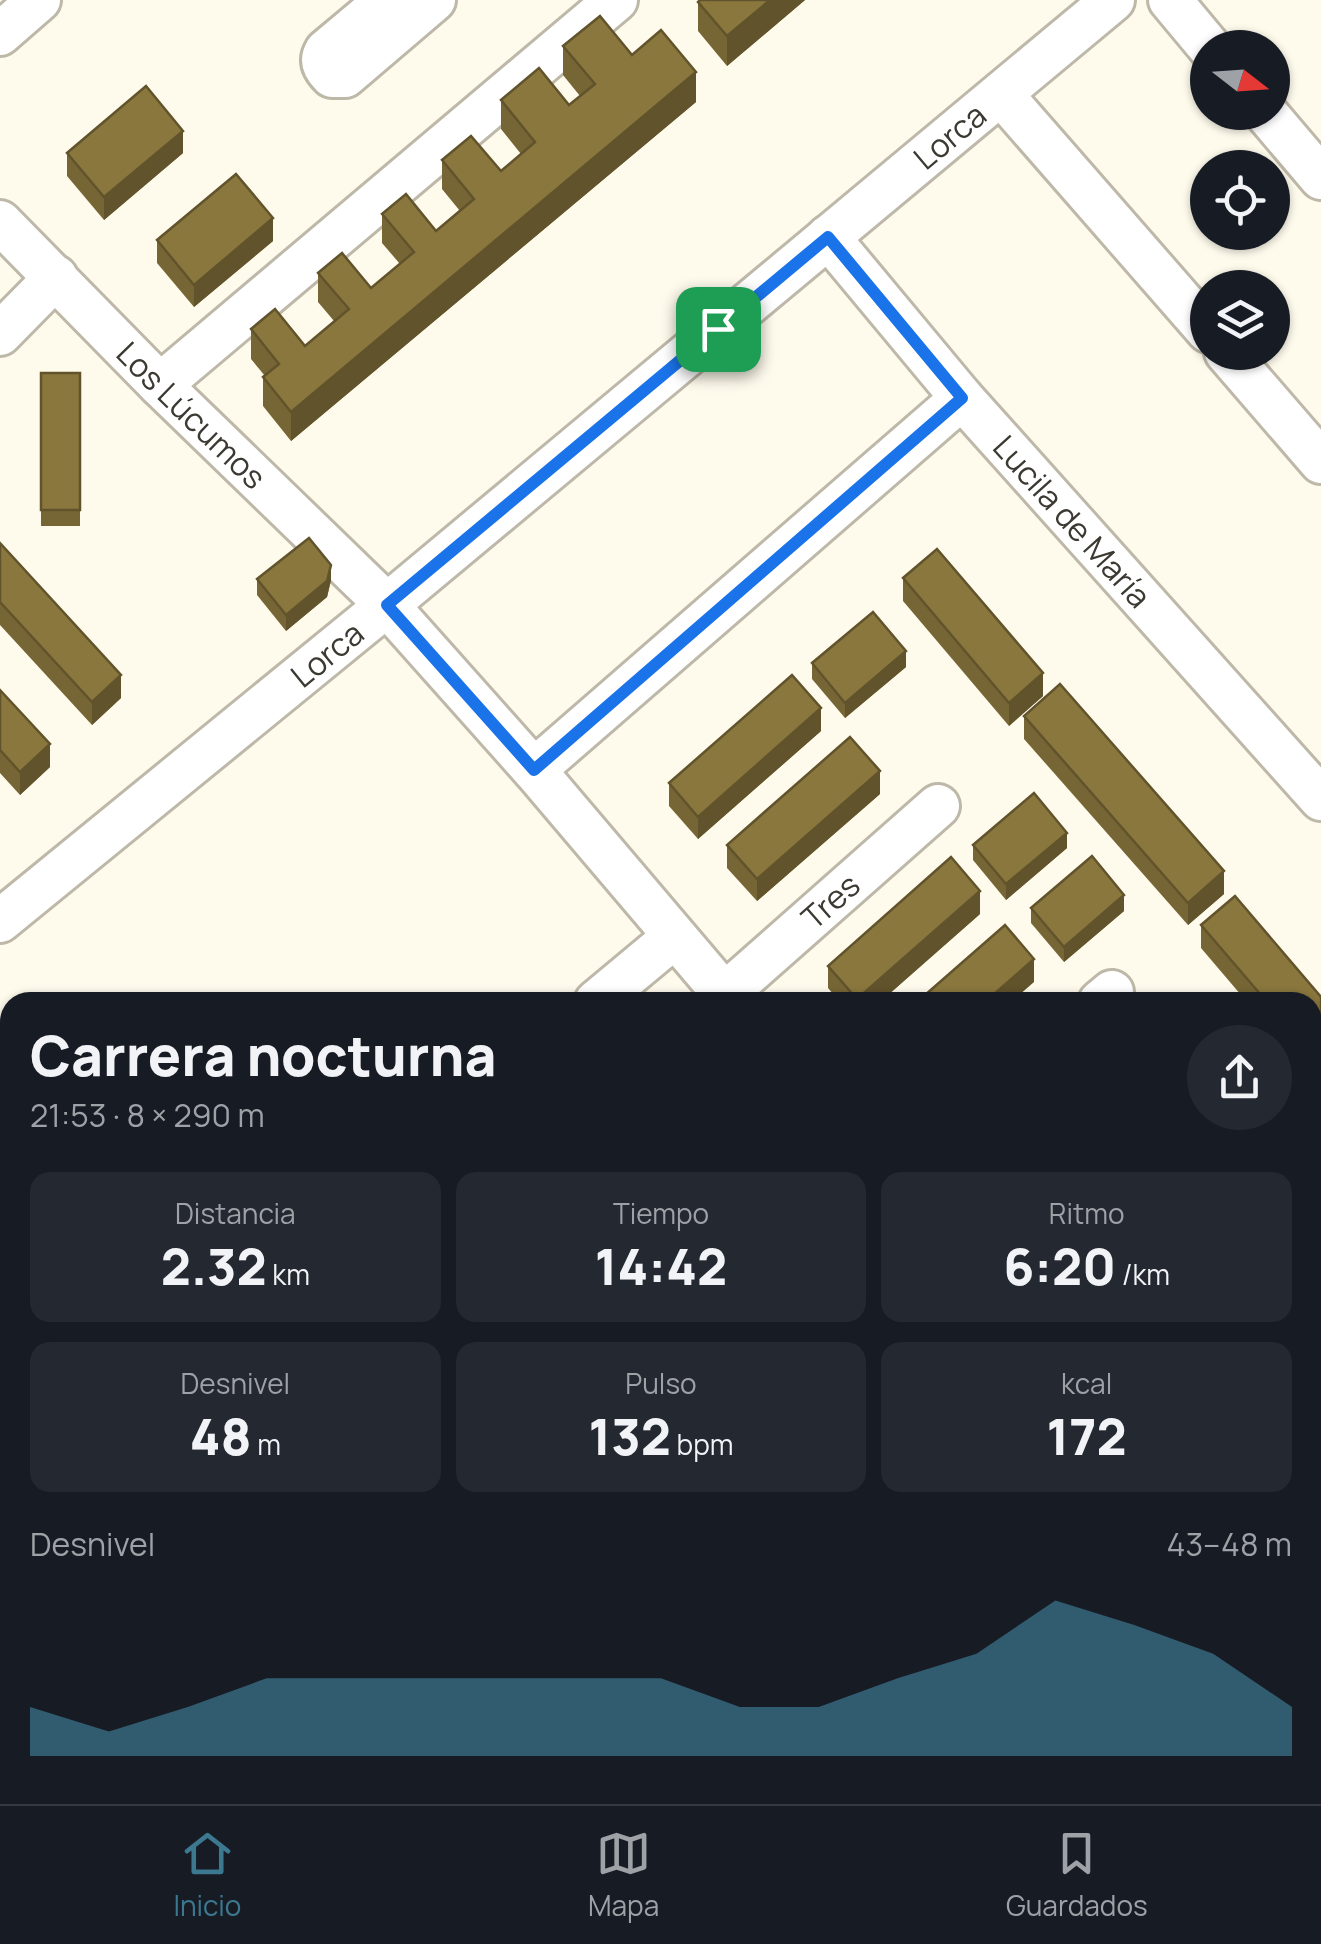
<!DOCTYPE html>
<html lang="es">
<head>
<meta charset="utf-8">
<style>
	body { margin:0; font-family:Manrope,sans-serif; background:#242831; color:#f1f3f6; height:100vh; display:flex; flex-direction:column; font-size:38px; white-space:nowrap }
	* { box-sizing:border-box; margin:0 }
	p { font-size:32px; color:#9ea1a6 }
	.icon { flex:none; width:55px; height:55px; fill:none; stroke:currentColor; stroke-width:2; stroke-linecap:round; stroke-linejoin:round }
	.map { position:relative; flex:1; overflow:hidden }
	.details { position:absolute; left:0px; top:992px; width:1322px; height:812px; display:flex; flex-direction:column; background:#171b24; border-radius:30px 30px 0 0; box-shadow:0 2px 8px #0004 }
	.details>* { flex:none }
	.needle { width:65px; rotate:107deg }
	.buttons { position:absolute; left:1190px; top:30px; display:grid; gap:20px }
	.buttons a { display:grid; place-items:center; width:100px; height:100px; border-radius:50%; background:#171b24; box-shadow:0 2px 8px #0004; font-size:50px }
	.pin { position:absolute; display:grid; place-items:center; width:85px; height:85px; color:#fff; margin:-42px; border-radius:20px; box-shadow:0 5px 15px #0006 }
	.round { display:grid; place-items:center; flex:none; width:105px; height:105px; border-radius:52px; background:#242831 }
	.overview { display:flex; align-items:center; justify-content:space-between; height:170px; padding:0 30px }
	h1 { font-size:55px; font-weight:800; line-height:75px }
	.stats { display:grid; grid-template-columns:repeat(3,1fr); gap:15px; height:170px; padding:10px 30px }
	.stats div { display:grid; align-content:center; border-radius:20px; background:#242831; text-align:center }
	.stats b { font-size:50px; font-weight:800 }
	.stats small { font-size:28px; font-weight:400 }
	.stats p { font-size:28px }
	.chart { height:280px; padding:20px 30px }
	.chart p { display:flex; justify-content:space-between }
	.chart svg { width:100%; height:180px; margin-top:10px; fill:#3c7890; opacity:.7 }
	.tab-bar { display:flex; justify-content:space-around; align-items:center; height:140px; border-top:2px solid #363941; background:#171b24; font-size:28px; color:#9ea1a6 }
	.tab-bar a { display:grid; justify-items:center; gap:5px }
	.tab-bar .active { color:#3c7890 }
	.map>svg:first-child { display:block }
</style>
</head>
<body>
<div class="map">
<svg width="1321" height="1804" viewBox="0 0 1321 1804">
	<rect width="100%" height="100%" fill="#fefaec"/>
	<g fill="#ecdaa5">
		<path d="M1321,1079V1169L1313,1157V1087Z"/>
		<path d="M1313,1703L1321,1708V1804H1265L1269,1795H1312Z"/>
	</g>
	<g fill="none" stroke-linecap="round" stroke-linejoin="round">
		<defs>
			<g id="street">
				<path d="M387,0L326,51C320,61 324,68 332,76H345L434,0"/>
				<path d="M1170,0L1210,48"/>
				<path d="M0,34L39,0"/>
				<path d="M1001,94L1208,331"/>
				<path d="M1265,112L1321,178"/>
				<path id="s1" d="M0,222L160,385L387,605L534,770L731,1002"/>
				<path id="s2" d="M828,237L962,398L1321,799"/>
				<path d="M0,334L56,277"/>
				<path d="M1226,352L1321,462"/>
				<path d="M160,385L616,0"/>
				<path d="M534,770L962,398"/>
				<path id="s3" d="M0,921L387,605L1113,0"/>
				<path id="s4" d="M724,995L938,806"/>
				<path d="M596,1002L674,937"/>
				<path d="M1100,1002L1112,992"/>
				<path d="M0,1146L10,1158"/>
				<path d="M1312,1238L1321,1250"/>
				<path d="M1312,1594L1321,1573"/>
				<path d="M0,1608L10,1599"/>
				<path d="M1312,1669L1321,1674"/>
				<path d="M553,1795L561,1804"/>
				<path d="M1058,1795L1079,1804"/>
				<path d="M109,1804L119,1795"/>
				<path d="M434,1804L445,1795"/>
				<path d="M675,1804L686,1795"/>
				<path d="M1227,1804L1231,1795"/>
			</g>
		</defs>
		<use href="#street" stroke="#beb8a8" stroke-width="48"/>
		<use href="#street" stroke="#fff" stroke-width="42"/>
	</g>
	<g fill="#776635">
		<path d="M700,0H805L727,66L698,31V2Z"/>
		<path d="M563,46L632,55L696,102L291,441L263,406V377L265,376L251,359V329L305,346L334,321L318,302V273L371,288L400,264L382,243V214L436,231L460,211L442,189V160L501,171L521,154L501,129V100L569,105L580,96L563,75Z"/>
		<path d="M67,153H183L104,220L67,176Z"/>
		<path d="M157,240L273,241L194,307L157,263Z"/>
		<rect x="41" y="373" width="39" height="153"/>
		<path d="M0,543L121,698L92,725L0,625Z"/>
		<path d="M903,578L1043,696L1009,726L903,601Z"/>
		<path d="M257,579L331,580L327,597L286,631L257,595Z"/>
		<path d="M812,663L906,667L845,718L812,679Z"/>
		<path d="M0,690L50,767L20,795L0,773Z"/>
		<path d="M1024,716L1224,894L1188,925L1024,739Z"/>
		<path d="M821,731L698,839L669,806V783Z"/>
		<path d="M880,794L757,901L727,868V845Z"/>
		<path d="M973,845L1067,848L1006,900L973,860Z"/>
		<path d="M1235,896L1321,997V1060L1312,1067V1002H1247L1201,948V925Z"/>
		<path d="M1031,908L1124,911L1064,962L1031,923Z"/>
		<path d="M980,914L880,1002H840L828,988V966Z"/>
		<path d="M10,1211V1275L0,1263V1220Z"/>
		<path d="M10,1360L8,1451L0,1441V1368Z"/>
	</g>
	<g fill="#61532b">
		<path d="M770,0H805L727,66V36Z"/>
		<path d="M696,72V102L291,441V412Z"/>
		<path d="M183,131V153L104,220V197Z"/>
		<path d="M273,218V241L194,307V285Z"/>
		<path d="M331,565V580L327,597L286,631V615Z"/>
		<path d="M906,651V667L845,718V703Z"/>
		<path d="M1043,673V696L1009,726V703Z"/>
		<path d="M121,675V698L92,725V702Z"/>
		<path d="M821,708V731L698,839V817Z"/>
		<path d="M50,744V767L20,795V772Z"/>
		<path d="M880,771V794L757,901V879Z"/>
		<path d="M1067,833V848L1006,900V884Z"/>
		<path d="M1224,871V894L1188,925V903Z"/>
		<path d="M980,891V914L880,1002H857V999Z"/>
		<path d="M1124,895V911L1064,962V947Z"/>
		<path d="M1034,959V982L1011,1002H985Z"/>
		<path d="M1321,1037V1060L1312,1067V1045Z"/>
		<path d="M10,1175V1197L0,1206V1183Z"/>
		<path d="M10,1427V1449L8,1451V1428Z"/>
	</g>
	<g fill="#8a773e" stroke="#61532b" stroke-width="2.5">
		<path d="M700,0H770L727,36L698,2Z"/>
		<path d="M600,16L632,55L661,30L696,72L291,412L263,377L279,364L251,329L275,309L305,346L349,309L318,273L342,253L371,288L414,252L382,214L406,194L436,231L474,199L442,160L471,136L501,171L535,142L501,100L539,68L569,105L595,84L563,46Z"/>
		<path d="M146,86L183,131L104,197L67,153Z"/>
		<path d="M236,174L273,218L194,285L157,240Z"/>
		<rect x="41" y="373" width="39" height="137"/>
		<path d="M309,538L331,565L327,581L286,615L257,579Z"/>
		<path d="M0,543L121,675L92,702L0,602Z"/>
		<path d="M937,549L1043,673L1009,703L903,578Z"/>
		<path d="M873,612L906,651L845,703L812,663Z"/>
		<path d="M792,675L821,708L698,817L669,783Z"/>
		<path d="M1060,684L1224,871L1188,903L1024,716Z"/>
		<path d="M0,690L50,744L20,772L0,750Z"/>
		<path d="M850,737L880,771L757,879L727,845Z"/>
		<path d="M1034,793L1067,833L1006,884L973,845Z"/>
		<path d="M1092,856L1124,895L1064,947L1031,908Z"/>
		<path d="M951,857L980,891L857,999L828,966Z"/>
		<path d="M1235,896L1321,997V1037L1312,1045V1002H1267L1201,925Z"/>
		<path d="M1005,925L1034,959L985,1002H917Z"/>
		<path d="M0,1161L10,1173L0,1183Z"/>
		<path d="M10,1211V1260L0,1248V1220Z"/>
		<path d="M10,1360V1427L8,1428L0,1418V1368Z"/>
	</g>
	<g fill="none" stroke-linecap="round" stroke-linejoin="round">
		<defs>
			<path id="route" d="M828,237L962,398L534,770L387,605Z"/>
		</defs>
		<use href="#route" stroke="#fff" stroke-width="20"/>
		<use href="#route" stroke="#1a73e8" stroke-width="12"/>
	</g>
	<g text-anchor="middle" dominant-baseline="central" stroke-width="10" stroke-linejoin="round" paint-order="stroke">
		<g font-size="32" fill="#3b3932" stroke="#fff">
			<text stroke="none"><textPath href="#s3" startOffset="1232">Lorca</textPath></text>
			<text stroke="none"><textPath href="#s1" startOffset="272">Los Lúcumos</textPath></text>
			<text stroke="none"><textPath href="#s2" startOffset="375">Lucila de María</textPath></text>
			<text stroke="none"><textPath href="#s3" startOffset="422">Lorca</textPath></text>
			<text stroke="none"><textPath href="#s4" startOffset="142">Tres</textPath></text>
		</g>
	</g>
</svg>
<div class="buttons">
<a><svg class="needle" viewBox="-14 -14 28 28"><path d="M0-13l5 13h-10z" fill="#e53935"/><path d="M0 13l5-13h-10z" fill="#9ea1a6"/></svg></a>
<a><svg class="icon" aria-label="locate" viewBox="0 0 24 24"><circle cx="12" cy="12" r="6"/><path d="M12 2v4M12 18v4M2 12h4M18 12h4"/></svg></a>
<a><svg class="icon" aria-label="layers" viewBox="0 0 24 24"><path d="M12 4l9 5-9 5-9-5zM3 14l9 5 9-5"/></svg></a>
</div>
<div class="pin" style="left:718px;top:329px;background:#1e9e55"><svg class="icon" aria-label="arrive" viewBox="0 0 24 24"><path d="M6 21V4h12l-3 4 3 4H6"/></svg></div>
<section class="details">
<div class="overview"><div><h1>Carrera nocturna</h1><p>21:53 · 8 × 290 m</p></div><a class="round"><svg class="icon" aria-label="share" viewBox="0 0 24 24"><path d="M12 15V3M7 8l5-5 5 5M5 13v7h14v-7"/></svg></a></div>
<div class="stats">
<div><p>Distancia</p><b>2.32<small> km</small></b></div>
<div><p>Tiempo</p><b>14:42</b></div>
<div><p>Ritmo</p><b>6:20<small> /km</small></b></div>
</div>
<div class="stats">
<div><p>Desnivel</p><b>48<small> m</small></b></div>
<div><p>Pulso</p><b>132<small> bpm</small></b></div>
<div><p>kcal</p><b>172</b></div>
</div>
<div class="chart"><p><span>Desnivel</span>43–48 m</p>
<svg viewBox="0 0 160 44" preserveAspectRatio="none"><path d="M0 44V32L10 38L20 32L30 25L40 25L50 25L60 25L70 25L80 25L90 32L100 32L110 25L120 19L130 6L140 12L150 19L160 32V44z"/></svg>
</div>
</section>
</div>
<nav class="tab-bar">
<a class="active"><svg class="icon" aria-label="home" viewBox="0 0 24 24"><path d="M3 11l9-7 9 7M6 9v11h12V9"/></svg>Inicio</a>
<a><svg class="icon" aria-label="map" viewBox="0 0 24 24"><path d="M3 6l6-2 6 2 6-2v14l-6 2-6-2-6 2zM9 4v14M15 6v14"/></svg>Mapa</a>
<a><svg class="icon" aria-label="saved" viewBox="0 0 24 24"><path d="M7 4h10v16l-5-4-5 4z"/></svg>Guardados</a>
</nav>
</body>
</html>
